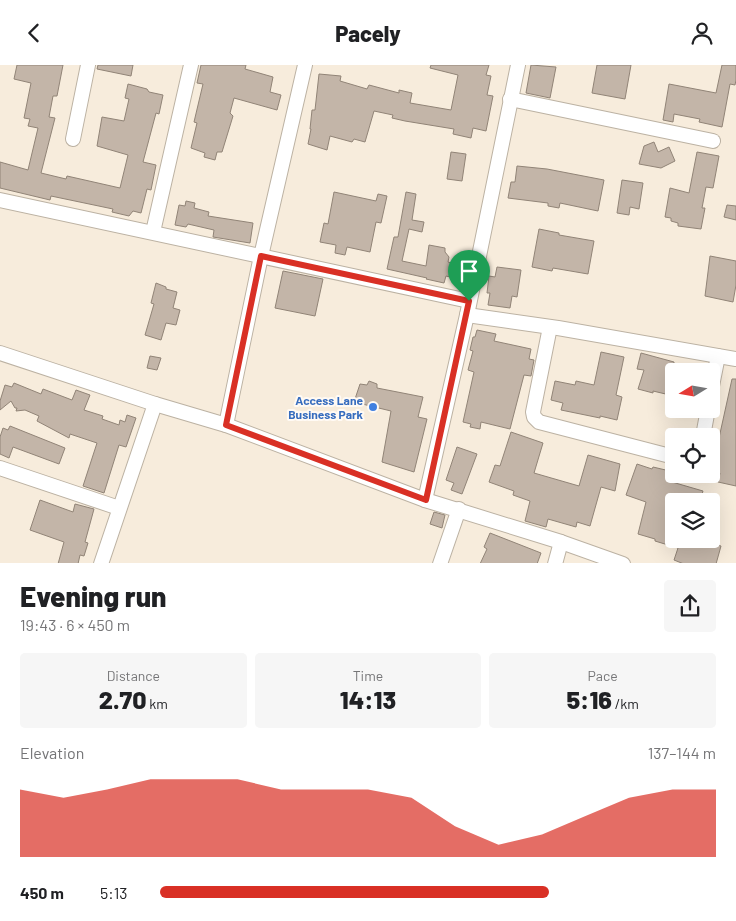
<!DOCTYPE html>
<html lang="en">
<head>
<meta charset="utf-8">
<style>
	body { margin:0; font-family:Barlow,sans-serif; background:#f6f6f6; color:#202124; height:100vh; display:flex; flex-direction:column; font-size:19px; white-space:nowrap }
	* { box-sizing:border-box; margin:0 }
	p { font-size:16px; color:#757577 }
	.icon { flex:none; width:28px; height:28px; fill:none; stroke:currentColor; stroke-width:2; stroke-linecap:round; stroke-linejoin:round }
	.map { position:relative; height:498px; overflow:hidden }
	.sheet { display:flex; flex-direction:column; background:#fff; flex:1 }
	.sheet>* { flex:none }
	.needle { width:32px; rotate:259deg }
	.fabs { position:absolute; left:665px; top:298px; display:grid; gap:10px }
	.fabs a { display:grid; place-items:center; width:55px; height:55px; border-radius:5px; background:#fff; box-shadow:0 5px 20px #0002; font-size:25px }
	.pin { position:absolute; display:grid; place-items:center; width:42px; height:42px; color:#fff; margin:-51px -21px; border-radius:50% 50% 50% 0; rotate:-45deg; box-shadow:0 0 5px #0007 }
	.pin .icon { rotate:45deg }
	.round { display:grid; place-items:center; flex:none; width:52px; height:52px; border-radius:5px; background:#f6f6f6 }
	.overview { display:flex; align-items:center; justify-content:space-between; height:85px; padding:0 20px }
	h1 { font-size:28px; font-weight:800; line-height:38px }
	.metrics { display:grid; grid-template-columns:repeat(3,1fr); gap:8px; height:85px; padding:5px 20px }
	.metrics div { display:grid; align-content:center; border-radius:5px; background:#f6f6f6; text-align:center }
	.metrics b { font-size:25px; font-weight:800 }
	.metrics small { font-size:14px; font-weight:400 }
	.metrics p { font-size:14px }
	.chart { height:140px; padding:10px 20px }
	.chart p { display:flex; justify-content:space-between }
	.chart svg { width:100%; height:90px; margin-top:5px; fill:#d93025; opacity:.7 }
	ul { padding:0 20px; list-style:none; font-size:16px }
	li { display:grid; grid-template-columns:80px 60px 1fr; align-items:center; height:38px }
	li i { height:12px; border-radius:6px; background:#d93025 }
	header { display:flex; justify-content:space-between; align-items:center; height:65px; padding:0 20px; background:#fff; font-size:22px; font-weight:800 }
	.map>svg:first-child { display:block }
</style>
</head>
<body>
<header><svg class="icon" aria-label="back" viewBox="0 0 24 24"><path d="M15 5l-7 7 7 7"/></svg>Pacely<svg class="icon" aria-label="person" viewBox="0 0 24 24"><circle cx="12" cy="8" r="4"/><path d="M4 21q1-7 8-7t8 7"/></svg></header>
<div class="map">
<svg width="736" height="499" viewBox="0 0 736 499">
	<rect width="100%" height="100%" fill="#f7ecdc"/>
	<g fill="#c3b5a8" stroke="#918477">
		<path d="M17,0H63L57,31H53L49,52L55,53L41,108L66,114L67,111L120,123L128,90L97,81L102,52L124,56L129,34L125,33L128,19L147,24L149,27L163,30L159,49L156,48L143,97L156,100L151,125L147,124L141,148L133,146L129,151L112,147L113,144L51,131L50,135L0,123V97L28,105L38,63L28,61L30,54L24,53L31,18L14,14Z"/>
		<path d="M98,0H133L131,11L97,4Z"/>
		<path d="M201,0H246L245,4L273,12L270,27L281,30L277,45L234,33L230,48L233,51L222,87H217L215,95L204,92L205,88L191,83L197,58L194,57L203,19L197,18Z"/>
		<path d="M431,0H489L486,10L491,11L487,30L493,31L486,66L473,63L471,73L453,69L454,64L405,56L392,53L393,50L374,46L365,77L354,74L352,77L330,71L327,85L308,79L311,64H310L312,45H315L319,9L341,11L340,16L367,24L369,20L399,28V25L412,28L410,38L451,45L458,10L430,3Z"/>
		<path d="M531,0L556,2L550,33L526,28Z"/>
		<path d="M597,0H631L625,34L592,28Z"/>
		<path d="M722,0H736V15L735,20L730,19L722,62L699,57L700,54L674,49L673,57L663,55L669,19L716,28Z"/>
		<path d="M654,77L658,87L669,82L675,96L661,103L639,99L644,81Z"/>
		<path d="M451,87L466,89L462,116L447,114Z"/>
		<path d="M697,87L719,91L713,123L706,122L702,143H705L701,164L678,161V158L671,156V153L665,152L670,123L689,128Z"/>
		<path d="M517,101L547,104L604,115L598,146L560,138L559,143L548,141V138L508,133L511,117H515Z"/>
		<path d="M622,115L643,118L639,144L630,142L629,150L617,148Z"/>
		<path d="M334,127L376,136L378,129L387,131L381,158L376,157L370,187L347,182L345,190L335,188L336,180L320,177L324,158L328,159Z"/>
		<path d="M406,127L416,129L412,155L424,157L422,167L409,164L402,196L426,201L429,180L445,183V187L449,192L448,197L458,200L454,213L446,211L444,218L426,214L427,213L387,204L394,172H398Z"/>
		<path d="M186,136L195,138L194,143L209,147L208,151L253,158L250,178L213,172L214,165L188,159L186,162L175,160L179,140L185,141Z"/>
		<path d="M727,140L736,141V155L724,152Z"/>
		<path d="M539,164L559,168V170L594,176L588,209L553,203L552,206L532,202Z"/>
		<path d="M710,191L736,196V220L733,237L705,231Z"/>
		<path d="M497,202L521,205L517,232L512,231L510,243L488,240L490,228H487L489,211L495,212Z"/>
		<path d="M283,206L323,214L315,251L275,243Z"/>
		<path d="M156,218L166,222V224L177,227L173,243L180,245L176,260L166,258L161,275L145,270L154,239L151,238Z"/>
		<path d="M477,265L496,269L494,276L531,284L529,294L534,295L531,311L524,310L510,364L481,357L480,364L470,362L471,359L463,357L474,307L468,305L473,286L470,285L473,272H475Z"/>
		<path d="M601,287L624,292L616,330L622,332L617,355L600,351V353L561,345L563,338L551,335L555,316L575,320L576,316L594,320Z"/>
		<path d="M641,288L674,297V331L653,326V328L638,324L644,305L637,304Z"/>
		<path d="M150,291L161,293L157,305L147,303Z"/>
		<path d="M732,314H736V421L718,417L720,408L711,406V392L716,372L719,373Z"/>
		<path d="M369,316L377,319V323L423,332L418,352L427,354L414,407L382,397L391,346L354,337L360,319L367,320Z"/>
		<path d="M14,318L41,329L43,324L72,335L76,325L90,330L84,345L103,351L102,354L119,360L120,355L125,357L127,350L136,353L126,382L119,380L104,428L83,421L97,378L70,369L69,373L37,356L39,351L25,345L16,346L17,343H15L11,336L0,345V336L5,320L12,322Z"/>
		<path d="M10,361L65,383L59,399L13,382L9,393L0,389V372L3,363L8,365Z"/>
		<path d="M511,367L543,378L534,408L579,421L588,390L620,399L615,426L601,422L590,461L577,457L576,462L548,454L546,462L525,456L530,436L513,430L514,426L489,417L495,400L500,401Z"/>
		<path d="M457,382L477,389L462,429L451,425L454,418L446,415Z"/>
		<path d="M637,399L652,404L653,402L674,407L672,417L703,426L700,436H674V474H696L721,481L716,499H684L674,495L678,483L655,476V474L638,469L646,437L626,430Z"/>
		<path d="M40,435L73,447L75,439L94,444L85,477L88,478L84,491L80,490L78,499H58L64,477L30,465Z"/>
		<path d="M434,447L445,450L442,463L430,459Z"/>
		<path d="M490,468L541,488L537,499H480L487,484L484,482Z"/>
	</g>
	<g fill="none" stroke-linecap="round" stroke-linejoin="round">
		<defs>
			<g id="street">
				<path d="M510,34L713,76"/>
				<path d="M73,74L88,0"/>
				<path d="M0,135L469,236"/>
				<path d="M153,167L191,0"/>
				<path d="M467,250L558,263L736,294"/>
				<path d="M550,262L533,347L534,352L539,357L674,392"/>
				<path d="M0,288L155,339L226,360L425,435L561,477L623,499"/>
				<path d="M711,326L718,291"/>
				<path d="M226,360L261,191L305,0"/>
				<path d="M703,371L708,344"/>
				<path d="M0,403L119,443"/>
				<path d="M425,435L467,250L518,0"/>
				<path d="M101,499L155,339"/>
				<path d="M440,499L459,444"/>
				<path d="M555,499L561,477"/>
			</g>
		</defs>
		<use href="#street" stroke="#bcb2a3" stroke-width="16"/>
		<use href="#street" stroke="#fff" stroke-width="14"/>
	</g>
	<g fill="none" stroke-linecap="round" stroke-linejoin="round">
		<defs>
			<path id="route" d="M261,191L469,236L426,435L226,360Z"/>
		</defs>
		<use href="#route" stroke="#fff" stroke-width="10"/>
		<use href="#route" stroke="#d93025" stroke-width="6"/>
	</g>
	<circle fill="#3f7fe0" stroke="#fffaf4" stroke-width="2" cx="373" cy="342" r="5"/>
	<g text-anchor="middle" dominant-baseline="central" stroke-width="4" stroke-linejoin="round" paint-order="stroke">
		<g font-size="12" font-weight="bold" fill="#366cbe" stroke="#fffaf4" text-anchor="end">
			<text x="363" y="335">Access Lane<tspan x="363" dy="14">Business Park</tspan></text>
		</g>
	</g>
</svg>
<div class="fabs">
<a><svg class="needle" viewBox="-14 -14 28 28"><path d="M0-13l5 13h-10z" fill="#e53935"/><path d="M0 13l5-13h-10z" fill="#757577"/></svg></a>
<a><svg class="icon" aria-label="locate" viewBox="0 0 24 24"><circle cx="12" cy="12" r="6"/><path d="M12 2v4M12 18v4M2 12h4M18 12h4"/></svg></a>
<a><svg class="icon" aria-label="layers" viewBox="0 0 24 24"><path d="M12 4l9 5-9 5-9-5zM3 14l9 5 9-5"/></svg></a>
</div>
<div class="pin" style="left:469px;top:236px;background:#1e9e55"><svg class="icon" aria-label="arrive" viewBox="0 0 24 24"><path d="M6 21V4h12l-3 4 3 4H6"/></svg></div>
</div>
<section class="sheet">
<div class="overview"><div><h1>Evening run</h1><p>19:43 · 6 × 450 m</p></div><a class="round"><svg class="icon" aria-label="share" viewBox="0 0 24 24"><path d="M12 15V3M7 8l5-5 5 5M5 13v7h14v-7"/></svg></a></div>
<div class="metrics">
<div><p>Distance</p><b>2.70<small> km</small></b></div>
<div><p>Time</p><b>14:13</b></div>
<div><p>Pace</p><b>5:16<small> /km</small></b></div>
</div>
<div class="chart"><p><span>Elevation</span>137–144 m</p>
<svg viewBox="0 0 160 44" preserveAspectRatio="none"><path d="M0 44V11L10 15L20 11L30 6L40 6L50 6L60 11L70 11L80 11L90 15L100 29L110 38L120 33L130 24L140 15L150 11L160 11V44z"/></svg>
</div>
<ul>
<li><b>450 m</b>5:13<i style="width:70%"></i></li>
</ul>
</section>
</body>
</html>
